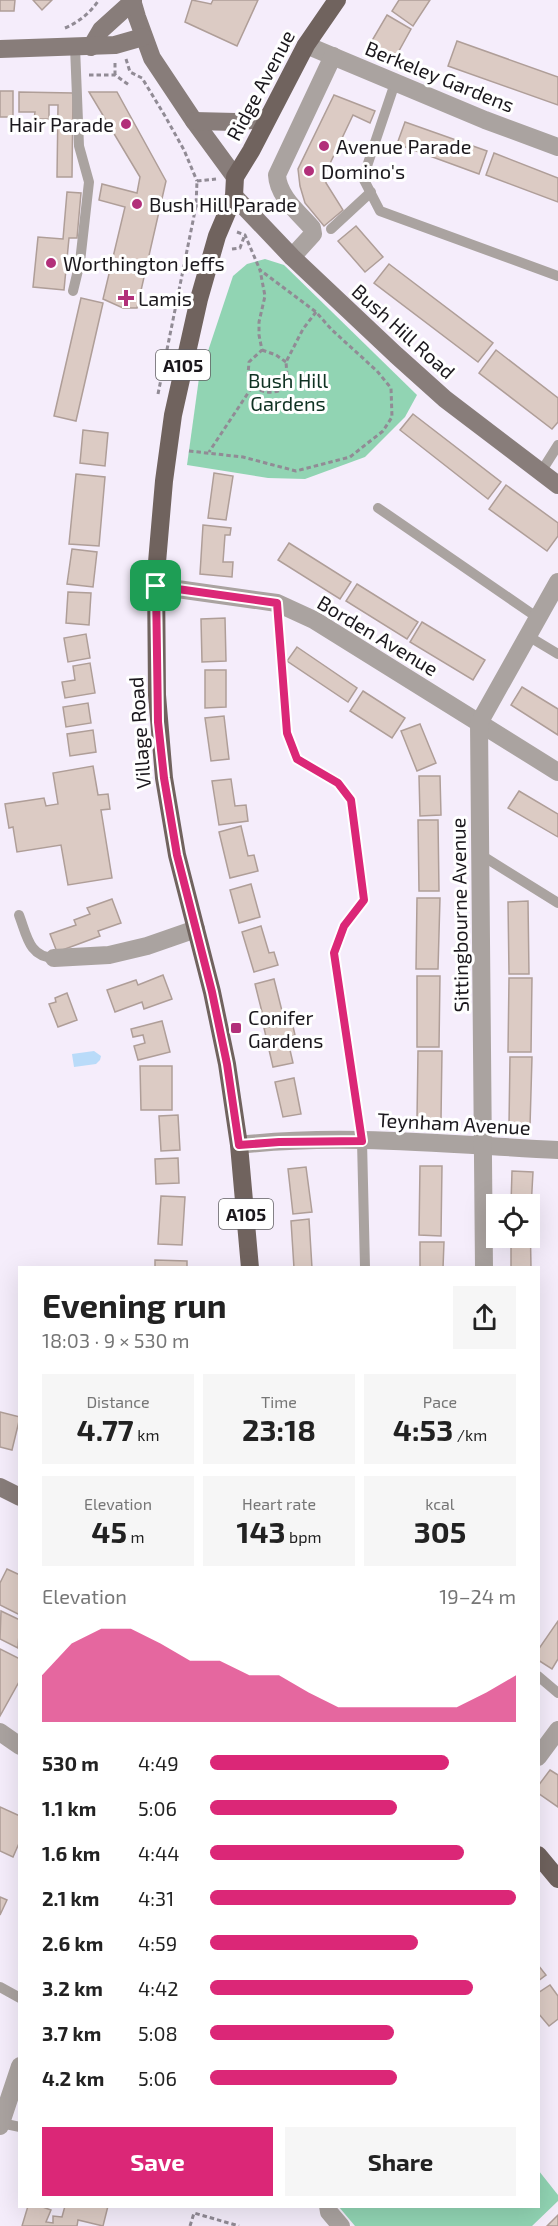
<!DOCTYPE html>
<html lang="en">
<head>
<meta charset="utf-8">
<style>
	body { margin:0; font-family:"Exo 2",sans-serif; background:#f6f6f6; color:#222; height:100vh; display:flex; flex-direction:column; font-size:22px; white-space:nowrap }
	* { box-sizing:border-box; margin:0 }
	p { font-size:20px; color:#767676 }
	.icon { flex:none; width:33px; height:33px; fill:none; stroke:currentColor; stroke-width:2; stroke-linecap:round; stroke-linejoin:round }
	.map { position:relative; flex:1; overflow:hidden }
	.panel { position:absolute; left:18px; top:1266px; width:522px; height:942px; display:flex; flex-direction:column; background:#fff; border-radius:0px; box-shadow:0 6px 24px #0002 }
	.panel>* { flex:none }
	.buttons { position:absolute; left:486px; top:1194px; display:grid; gap:12px }
	.buttons a { display:grid; place-items:center; width:54px; height:54px; border-radius:0px; background:#fff; box-shadow:0 6px 24px #0002; font-size:30px }
	.pin { position:absolute; display:grid; place-items:center; width:51px; height:51px; color:#fff; margin:-26px; border-radius:12px; box-shadow:0 3px 9px #0006 }
	.round { display:grid; place-items:center; flex:none; width:63px; height:63px; border-radius:0px; background:#f6f6f6 }
	.summary { display:flex; align-items:center; justify-content:space-between; height:102px; padding:0 24px }
	h1 { font-size:33px; font-weight:700; line-height:45px }
	.figures { display:grid; grid-template-columns:repeat(3,1fr); gap:9px; height:102px; padding:6px 24px }
	.figures div { display:grid; align-content:center; border-radius:0px; background:#f6f6f6; text-align:center }
	.figures b { font-size:30px; font-weight:700 }
	.figures small { font-size:16px; font-weight:400 }
	.figures p { font-size:16px }
	.chart { height:168px; padding:12px 24px }
	.chart p { display:flex; justify-content:space-between }
	.chart svg { width:100%; height:108px; margin-top:6px; fill:#db2777; opacity:.7 }
	.action { display:flex; gap:12px; margin-top:auto; padding:12px 24px }
	.action a { flex:1; height:69px; border-radius:0px; background:#db2777; color:#fff; font-size:24px; font-weight:700; line-height:69px; text-align:center }
	.action a+a { background:#f6f6f6; color:#222 }
	ul { padding:0 24px; list-style:none; font-size:20px }
	li { display:grid; grid-template-columns:96px 72px 1fr; align-items:center; height:45px }
	li i { height:15px; border-radius:8px; background:#db2777 }
	.map>svg:first-child { display:block }
</style>
</head>
<body>
<div class="map">
<svg width="558" height="2226" viewBox="0 0 558 2226">
	<rect width="100%" height="100%" fill="#f5edfb"/>
	<g fill="#91d4b3">
		<path d="M265,259L284,265L417,395L405,417L365,457L305,479L268,478L187,465L199,378L233,276L247,264Z"/>
		<path d="M539,2171L558,2195V2201L532,2226H355L339,2207L538,2206Z"/>
	</g>
	<path fill="#b9dbf9" d="M94,1051L101,1056L100,1060L96,1064L74,1067L72,1054Z"/>
	<g fill="#dccbc4" stroke="#af9e98" stroke-width="1.5">
		<path d="M0,0H15L14,11H0Z"/>
		<path d="M33,0H52L42,10Z"/>
		<path d="M192,0L211,4L213,0H258L237,46L185,22Z"/>
		<path d="M399,0H430L413,26L392,11Z"/>
		<path d="M387,15L411,29L395,58L370,44Z"/>
		<path d="M457,41L558,77V105L448,66Z"/>
		<rect x="0" y="91" width="13" height="26"/>
		<path d="M19,92L73,93L72,177H57L58,105H49V119H34L35,112H19Z"/>
		<path d="M89,92H117L166,181L137,308H123L103,299L125,207L99,200L102,184L137,193L140,177Z"/>
		<path d="M334,95L375,111L370,123L353,115L326,172V183L343,210L324,226L305,203L300,186L298,169Z"/>
		<path d="M405,122L487,151L479,174L397,144Z"/>
		<path d="M494,153L558,178V202L486,175Z"/>
		<path d="M67,192L81,193L77,238H69L64,290L33,287L38,237L63,239Z"/>
		<path d="M356,226L383,257L365,272L338,241Z"/>
		<path d="M389,264L493,343L478,362L374,283Z"/>
		<path d="M81,298L103,303L76,421L54,416Z"/>
		<path d="M496,350L558,398V422L552,429L479,373Z"/>
		<path d="M413,414L501,482L488,499L400,430Z"/>
		<path d="M83,430L108,433L105,466L80,463Z"/>
		<path d="M214,473L233,476L226,520L208,518Z"/>
		<path d="M76,474L105,477L99,546L69,544Z"/>
		<path d="M506,485L558,523V536L547,551L489,509Z"/>
		<path d="M203,525L231,528L230,535H225L223,562H233L232,577L200,574Z"/>
		<path d="M289,543L351,582L340,599L278,560Z"/>
		<path d="M72,549L97,552L93,587L67,584Z"/>
		<path d="M357,584L418,622L407,639L346,601Z"/>
		<path d="M68,592L91,593L89,625L66,623Z"/>
		<path d="M225,618L226,661L202,662L201,619Z"/>
		<path d="M422,622L485,660L473,680L410,642Z"/>
		<path d="M86,634L90,658L68,662L64,638Z"/>
		<path d="M297,647L357,688L348,702L287,661Z"/>
		<path d="M90,663L95,693L65,698L62,682L75,680L73,666Z"/>
		<path d="M205,670H226V707L205,708Z"/>
		<path d="M522,687L558,709V735L511,705Z"/>
		<path d="M363,691L405,718L392,738L350,711Z"/>
		<path d="M88,703L91,723L66,727L63,707Z"/>
		<path d="M224,716L229,759L211,761L205,718Z"/>
		<path d="M420,724L436,763L417,771L401,731Z"/>
		<path d="M93,730L96,752L70,756L67,734Z"/>
		<path d="M93,766L98,795L108,794L110,809L101,810L112,878L68,885L61,845L17,852L13,827L9,828L5,804L44,798L46,806L58,804L53,773Z"/>
		<path d="M419,776H440L441,815L420,816Z"/>
		<path d="M231,779L235,806L246,805L248,821L219,825L212,781Z"/>
		<path d="M519,791L558,814V837L508,808Z"/>
		<path d="M418,820H438L439,891H419Z"/>
		<path d="M241,826L248,856L254,855L258,871L230,878L219,832Z"/>
		<path d="M251,884L260,917L239,923L230,890Z"/>
		<path d="M417,898H440L438,969H416Z"/>
		<path d="M112,899L121,923L98,931L100,936L57,952L50,934L76,925L74,920L90,914L87,908Z"/>
		<path d="M528,901L529,974H509L508,902Z"/>
		<path d="M261,926L269,953L274,952L278,965L254,972L242,932Z"/>
		<path d="M163,975L172,999L144,1009L142,1002L115,1012L107,990L136,980L138,985Z"/>
		<path d="M417,976H440L439,1047H417Z"/>
		<path d="M509,978H532L531,1052H508Z"/>
		<path d="M274,979L283,1015L264,1020L255,984Z"/>
		<path d="M67,993L77,1020L58,1027L49,1004L56,1002L55,998Z"/>
		<path d="M162,1021L170,1052L138,1060L134,1046L145,1043L143,1035L133,1037L131,1029Z"/>
		<path d="M292,1022L295,1035L287,1037L293,1063L273,1067L264,1028Z"/>
		<path d="M418,1051H442L441,1120L417,1119Z"/>
		<path d="M510,1057H532L530,1126L509,1125Z"/>
		<path d="M140,1066H172V1110H141Z"/>
		<path d="M294,1078L301,1114L283,1117L275,1082Z"/>
		<path d="M178,1115L180,1150L161,1151L159,1116Z"/>
		<path d="M178,1158L179,1183L156,1184L155,1159Z"/>
		<path d="M420,1166H442L441,1236L419,1235Z"/>
		<path d="M306,1167L312,1212L293,1214L288,1169Z"/>
		<path d="M512,1171L533,1172L531,1208L530,1204H511Z"/>
		<path d="M161,1196L185,1197L182,1245L158,1244Z"/>
		<path d="M530,1214L531,1268H511V1238H530Z"/>
		<path d="M309,1219L312,1268H294L291,1221Z"/>
		<path d="M420,1242H444L443,1268H420Z"/>
		<path d="M155,1260L187,1261V1268H155Z"/>
		<path d="M0,1412L20,1417L12,1450L0,1447Z"/>
		<path d="M7,1569L20,1575V1615L0,1605V1583Z"/>
		<path d="M1,1611L20,1620L18,1648L0,1639Z"/>
		<path d="M558,1621V1659L552,1669L538,1660V1650Z"/>
		<path d="M0,1649L20,1659V1680L0,1716Z"/>
		<path d="M550,1770L558,1775V1807L538,1793V1786Z"/>
		<path d="M0,1807L20,1816V1841L13,1857L0,1851Z"/>
		<path d="M0,1897L7,1900L0,1915Z"/>
		<path d="M538,1965L546,1975L538,1981Z"/>
		<path d="M550,1985L558,1996V2019L549,2026L538,2013V1993Z"/>
		<path d="M28,2206H40L51,2210L46,2222L53,2223V2216L62,2217L65,2206H108L103,2226L78,2220L77,2226H22Z"/>
		<path d="M558,2215V2226H547Z"/>
	</g>
	<g fill="none" stroke-linecap="round" stroke-linejoin="round">
		<g stroke="#918b95" stroke-width="3" stroke-dasharray="4.5 3" stroke-linecap="butt">
			<path d="M65,28C79,22 90,13 99,0"/>
			<path d="M126,59L130,72L142,78L165,116L184,150L197,181"/>
			<path d="M115,63V75"/>
			<path d="M89,75H115L129,85"/>
			<path d="M197,181L216,179"/>
			<path d="M196,206L204,205L213,199"/>
			<path d="M237,232L245,235L260,270"/>
			<path d="M232,249L240,248L244,237"/>
			<path d="M262,350L276,355L286,362"/>
			<path d="M253,387C262,392 271,394 281,390L287,375L286,362L303,329L316,312"/>
			<path d="M158,394L196,206L197,181"/>
			<path d="M189,451L243,457L296,471L350,457L383,431L392,417L391,388L377,371L332,330L316,312L260,270L265,296L259,322V335L262,350L249,362L248,375L252,387L209,452"/>
			<path d="M190,2226L194,2213L239,2226"/>
		</g>
		<g stroke="#aaa3a0" stroke-width="10">
			<path d="M395,83L363,178L380,211L558,276"/>
			<path d="M331,229L371,192"/>
			<path d="M73,291L80,262L89,182L79,146L75,47"/>
			<path d="M541,472L558,445"/>
			<path d="M378,508L538,618"/>
			<path d="M277,603L287,733L297,759L338,782L351,800L364,900L344,926L334,953L362,1141L365,1268"/>
			<path d="M528,636L558,654"/>
			<path d="M481,855L558,903"/>
			<path d="M19,915C27,936 29,957 54,958"/>
			<path d="M538,1676L558,1693"/>
			<path d="M0,1987L20,1998"/>
			<path d="M1,2123L20,2127"/>
		</g>
		<g stroke="#aaa3a0" stroke-width="18">
			<path d="M306,45L485,120L558,147"/>
			<path d="M292,257L313,234L312,228C298,212 278,196 277,175L333,56"/>
			<path d="M156,586L277,603L314,620L558,772"/>
			<path d="M54,958L109,955L147,946L196,929"/>
			<path d="M239,1145C343,1133 454,1145 558,1150"/>
			<path d="M484,1268L479,723L558,582"/>
			<path d="M0,1732L20,1746"/>
			<path d="M538,1757L558,1730"/>
			<path d="M0,2126L20,2066"/>
			<path d="M328,2206L329,2212L341,2226"/>
		</g>
		<g stroke="#887d7a" stroke-width="18">
			<path d="M132,0L137,17L152,58L194,121L235,177"/>
			<path d="M91,47L101,30L133,1"/>
			<path d="M0,49L115,45L143,37"/>
			<path d="M194,121L236,122L267,118"/>
			<path d="M234,196L292,257L396,355L445,399L558,485"/>
			<path d="M0,1487L20,1497"/>
		</g>
		<g stroke="#70635e" stroke-width="18">
			<path d="M250,1268L239,1145L227,1064L212,992L177,855L164,778L157,695L156,574L164,481L173,415L199,299L217,236L234,196L235,177L251,151L306,45L337,0"/>
			<path d="M538,1855L558,1879"/>
		</g>
	</g>
	<g fill="none" stroke-linecap="round" stroke-linejoin="round">
		<defs>
			<path id="route" d="M156,586L277,603L287,733L297,759L338,783L351,800L364,900L344,926L334,953L362,1141L279,1142L239,1145L227,1064L212,992L177,855L164,778L158,722Z"/>
		</defs>
		<use href="#route" stroke="#fff" stroke-width="12"/>
		<use href="#route" stroke="#db2777" stroke-width="8"/>
	</g>
	<g fill="#b2307a" stroke="#fff" stroke-width="2">
		<circle cx="126" cy="124" r="6"/>
		<circle cx="324" cy="146" r="6"/>
		<circle cx="309" cy="171" r="6"/>
		<circle cx="137" cy="204" r="6"/>
		<circle cx="51" cy="263" r="6"/>
		<path d="M123 289h6v6h6v6h-6v6h-6v-6h-6v-6h6z"/>
		<rect x="230" y="1022" width="12" height="12" rx="3"/>
	</g>
	<g text-anchor="middle" dominant-baseline="central" stroke-width="6" stroke-linejoin="round" paint-order="stroke">
		<g fill="#fff" stroke="#5f5d61" stroke-width="1.5">
			<rect x="156" y="350" width="54" height="30" rx="4.5"/>
			<rect x="219" y="1199" width="54" height="30" rx="4.5"/>
		</g>
		<g font-size="18" font-weight="bold" fill="#1b181d">
			<text x="183" y="365">A105</text>
			<text x="246" y="1214">A105</text>
		</g>
		<g font-size="20" fill="#1b181d" stroke="#fff">
			<text transform="translate(440 76) rotate(22)">Berkeley Gardens</text>
			<text transform="translate(260 85) rotate(-62)">Ridge Avenue</text>
			<text transform="translate(404 331) rotate(42)">Bush Hill Road</text>
			<text transform="translate(378 635) rotate(31)">Borden Avenue</text>
			<text transform="translate(139 733) rotate(-94)">Village Road</text>
			<text transform="translate(459 915) rotate(-91)">Sittingbourne Avenue</text>
			<text transform="translate(454 1123) rotate(3)">Teynham Avenue</text>
		</g>
		<g font-size="20" fill="#1b181d" stroke="#fff" text-anchor="start">
			<text x="114" y="124" text-anchor="end">Hair Parade</text>
			<text x="336" y="146">Avenue Parade</text>
			<text x="321" y="171">Domino's</text>
			<text x="149" y="204">Bush Hill Parade</text>
			<text x="63" y="263">Worthington Jeffs</text>
			<text x="138" y="298">Lamis</text>
			<text x="248" y="1017">Conifer<tspan x="248" dy="23">Gardens</tspan></text>
		</g>
		<g font-size="20" fill="#0f3223" stroke="#fff">
			<text x="288" y="380">Bush Hill<tspan x="288" dy="23">Gardens</tspan></text>
		</g>
	</g>
</svg>
<div class="buttons">
<a><svg class="icon" aria-label="locate" viewBox="0 0 24 24"><circle cx="12" cy="12" r="6"/><path d="M12 2v4M12 18v4M2 12h4M18 12h4"/></svg></a>
</div>
<div class="pin" style="left:156px;top:586px;background:#1e9e55"><svg class="icon" aria-label="arrive" viewBox="0 0 24 24"><path d="M6 21V4h12l-3 4 3 4H6"/></svg></div>
<section class="panel">
<div class="summary"><div><h1>Evening run</h1><p>18:03 · 9 × 530 m</p></div><a class="round"><svg class="icon" aria-label="share" viewBox="0 0 24 24"><path d="M12 15V3M7 8l5-5 5 5M5 13v7h14v-7"/></svg></a></div>
<div class="figures">
<div><p>Distance</p><b>4.77<small> km</small></b></div>
<div><p>Time</p><b>23:18</b></div>
<div><p>Pace</p><b>4:53<small> /km</small></b></div>
</div>
<div class="figures">
<div><p>Elevation</p><b>45<small> m</small></b></div>
<div><p>Heart rate</p><b>143<small> bpm</small></b></div>
<div><p>kcal</p><b>305</b></div>
</div>
<div class="chart"><p><span>Elevation</span>19–24 m</p>
<svg viewBox="0 0 160 44" preserveAspectRatio="none"><path d="M0 44V25L10 12L20 6L30 6L40 12L50 19L60 19L70 25L80 25L90 32L100 38L110 38L120 38L130 38L140 38L150 32L160 25V44z"/></svg>
</div>
<ul>
<li><b>530 m</b>4:49<i style="width:78%"></i></li>
<li><b>1.1 km</b>5:06<i style="width:61%"></i></li>
<li><b>1.6 km</b>4:44<i style="width:83%"></i></li>
<li><b>2.1 km</b>4:31<i style="width:100%"></i></li>
<li><b>2.6 km</b>4:59<i style="width:68%"></i></li>
<li><b>3.2 km</b>4:42<i style="width:86%"></i></li>
<li><b>3.7 km</b>5:08<i style="width:60%"></i></li>
<li><b>4.2 km</b>5:06<i style="width:61%"></i></li>
</ul>
<div class="action"><a>Save</a><a>Share</a></div>
</section>
</div>
</body>
</html>
